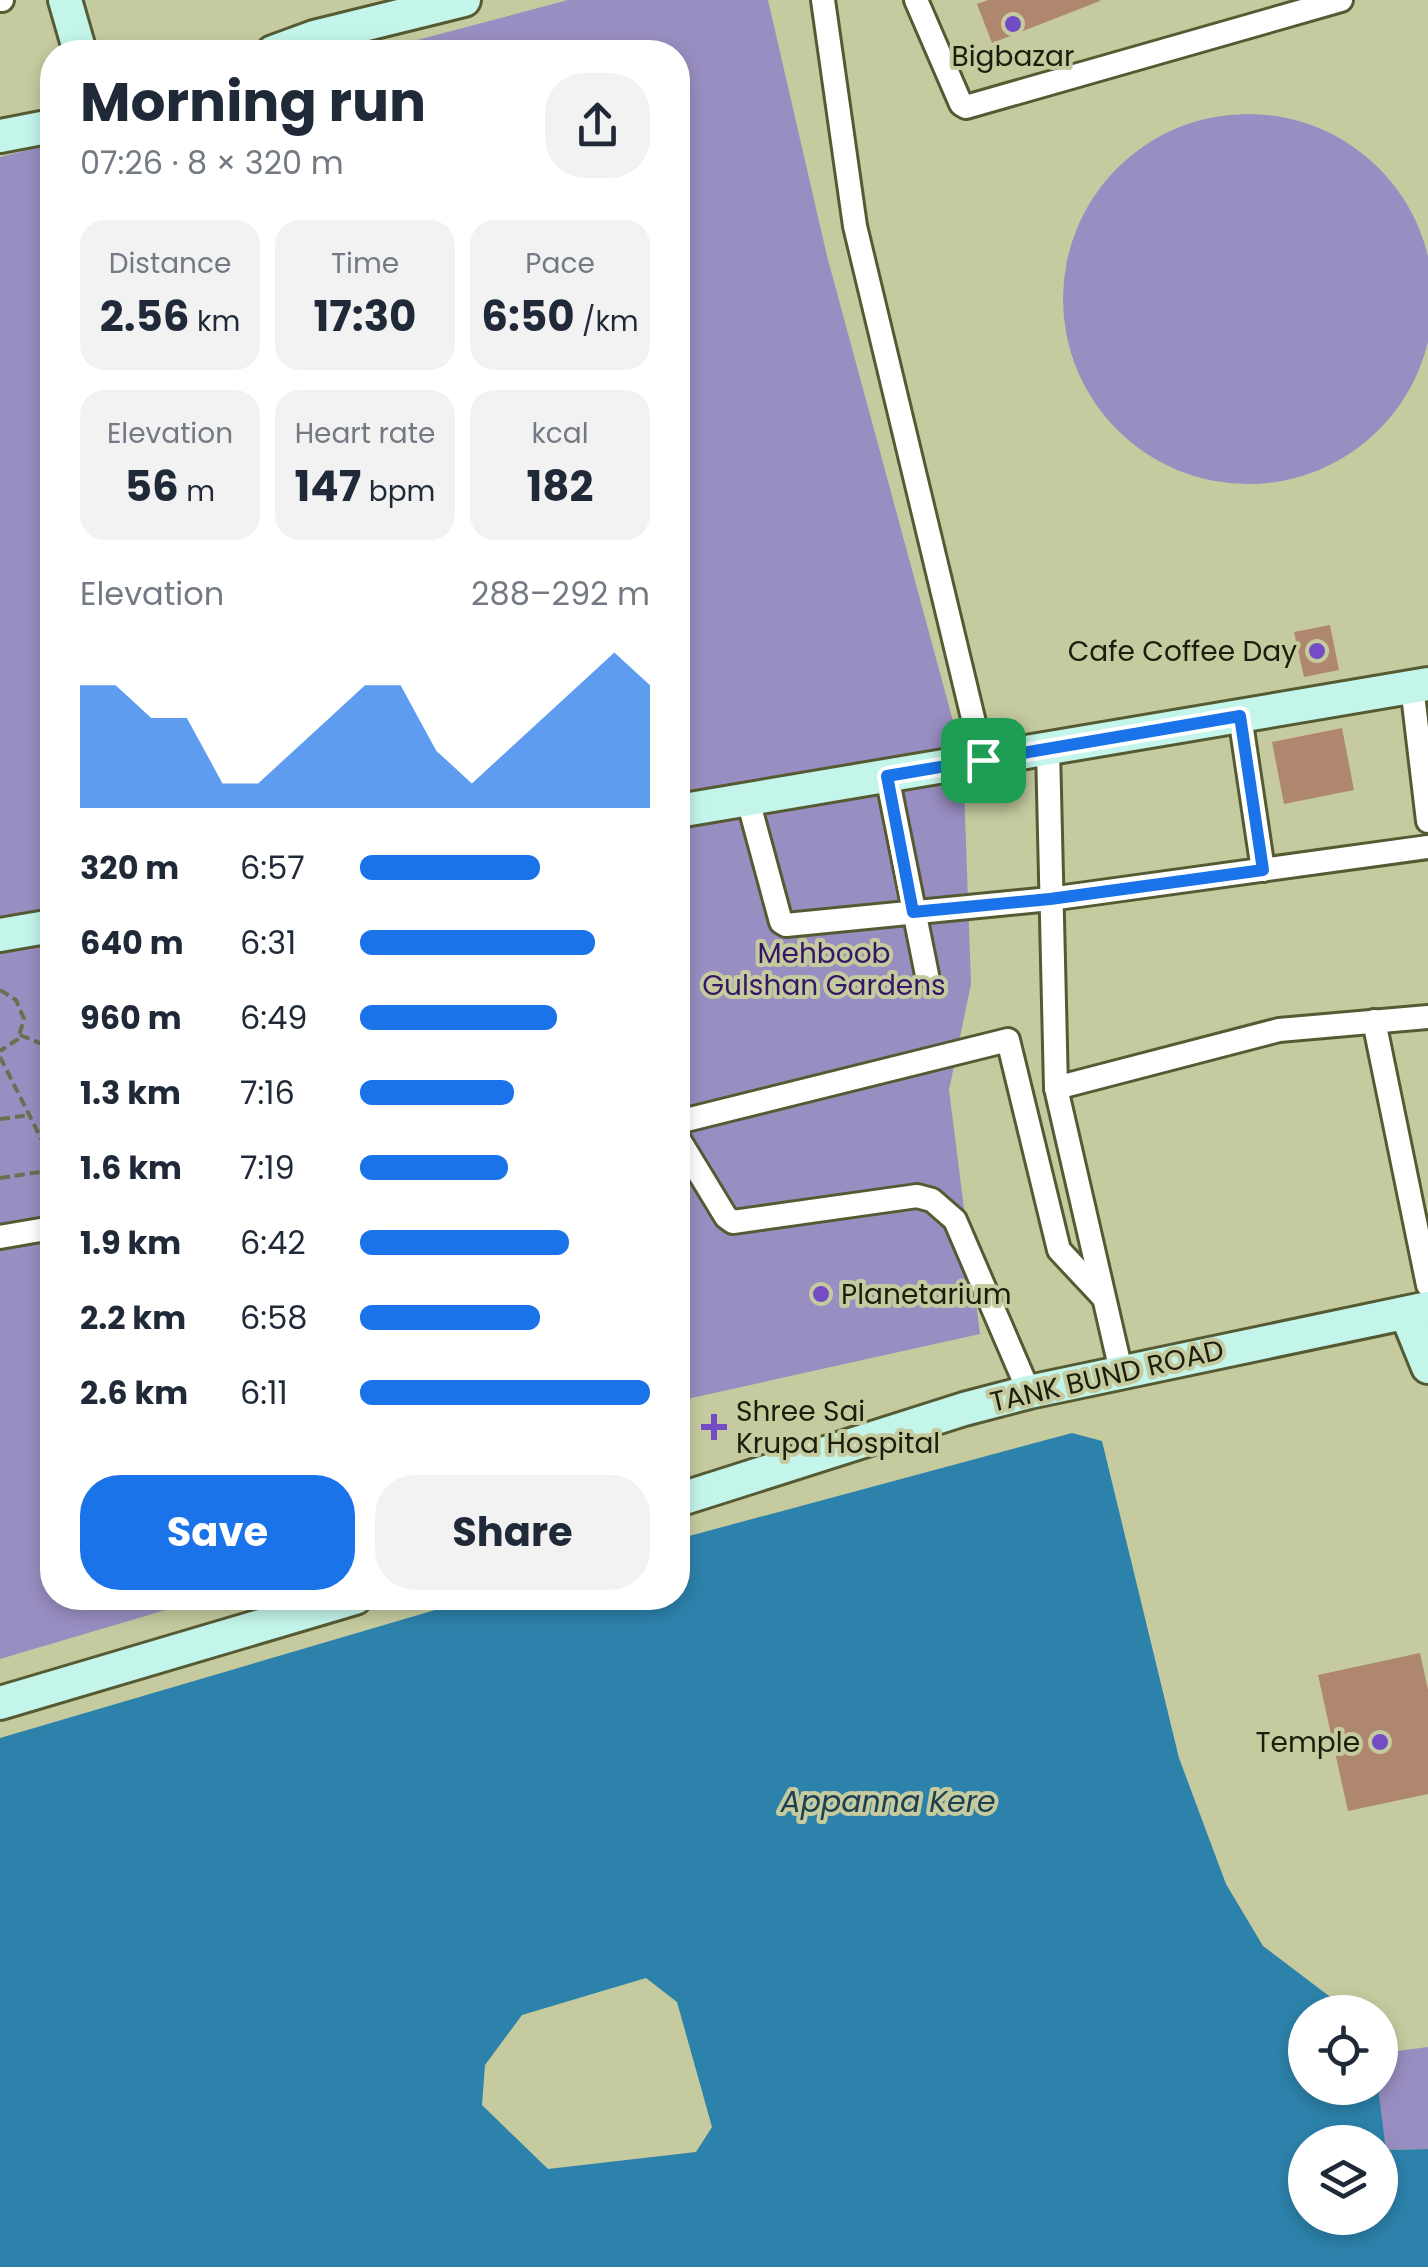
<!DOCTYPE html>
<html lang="en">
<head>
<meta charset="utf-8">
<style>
	body { margin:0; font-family:Poppins,sans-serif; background:#f2f2f3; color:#1f2937; height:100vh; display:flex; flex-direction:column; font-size:38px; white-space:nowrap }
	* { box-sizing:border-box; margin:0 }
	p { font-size:32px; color:#747a83 }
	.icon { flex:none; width:55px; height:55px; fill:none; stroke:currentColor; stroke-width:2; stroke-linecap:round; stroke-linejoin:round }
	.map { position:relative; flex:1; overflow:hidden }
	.drawer { position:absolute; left:40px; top:40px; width:650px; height:1570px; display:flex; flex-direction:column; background:#fff; border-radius:40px; box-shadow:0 5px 15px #0003 }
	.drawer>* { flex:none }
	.tools { position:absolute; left:1288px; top:1995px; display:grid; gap:20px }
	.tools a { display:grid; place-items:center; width:110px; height:110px; border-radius:50%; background:#fff; box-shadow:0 5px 15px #0003; font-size:50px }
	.pin { position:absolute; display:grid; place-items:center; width:85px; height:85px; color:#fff; margin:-42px; border-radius:20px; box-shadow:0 5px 15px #0006 }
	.round { display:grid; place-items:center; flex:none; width:105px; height:105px; border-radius:40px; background:#f2f2f3 }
	.overview { display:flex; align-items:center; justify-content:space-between; height:170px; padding:0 40px }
	h1 { font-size:55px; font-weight:700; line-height:75px }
	.metrics { display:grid; grid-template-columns:repeat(3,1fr); gap:15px; height:170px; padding:10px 40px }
	.metrics div { display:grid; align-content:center; border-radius:25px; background:#f2f2f3; text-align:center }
	.metrics b { font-size:42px; font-weight:700 }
	.metrics small { font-size:28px; font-weight:400 }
	.metrics p { font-size:28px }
	.chart { height:280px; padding:20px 40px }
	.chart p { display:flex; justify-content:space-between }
	.chart svg { width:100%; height:180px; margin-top:10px; fill:#1a73e8; opacity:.7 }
	.button { display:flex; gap:20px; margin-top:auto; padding:20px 40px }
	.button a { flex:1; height:115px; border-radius:40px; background:#1a73e8; color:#fff; font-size:40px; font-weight:700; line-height:115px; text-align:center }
	.button a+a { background:#f2f2f3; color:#1f2937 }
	ul { padding:0 40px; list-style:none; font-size:32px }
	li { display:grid; grid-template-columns:160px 120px 1fr; align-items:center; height:75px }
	li i { height:25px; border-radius:12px; background:#1a73e8 }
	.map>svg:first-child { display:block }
</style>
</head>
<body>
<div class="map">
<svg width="1428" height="2267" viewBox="0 0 1428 2267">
	<rect width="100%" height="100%" fill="#c5cb9f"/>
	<g fill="#998ec1">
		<path d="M568,0H768L827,256L963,758L971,984L949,1090L980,1334L678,1401V52H372Z"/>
		<circle cx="1248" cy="299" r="185"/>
		<path d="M52,144V1598H206L0,1659V157Z"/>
		<path d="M1428,2047V2149L1386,2150L1377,2092L1389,2052Z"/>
	</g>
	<path fill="#2d82ab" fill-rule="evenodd" d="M1072,1433L1102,1441L1179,1758L1226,1884L1263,1946L1350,2012H1305V2088H1378L1386,2150L1428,2149V2267H0V1738L476,1598H678V1539ZM646,1978L677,2002L712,2127L696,2152L548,2169L482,2105L485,2065L522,2015ZM1305,2142H1380V2218H1305Z"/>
	<g fill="#af876e">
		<path d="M988,0H1100V1L992,43L977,4Z"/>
		<path d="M1330,625L1339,670L1304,677L1294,632Z"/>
		<path d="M1342,728L1354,790L1284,804L1272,742Z"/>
		<path d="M1420,1653L1428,1690V1794L1348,1811L1318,1675Z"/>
	</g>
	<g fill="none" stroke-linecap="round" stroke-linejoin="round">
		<defs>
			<g id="street">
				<path d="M0,0H2"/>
				<path d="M823,0L855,226L983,760"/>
				<path d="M916,0L961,104L966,107L1341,0"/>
				<path d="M1412,686L1428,821"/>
				<path d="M1240,716L1263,870"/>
				<path d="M1048,749L1056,1088L1121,1371"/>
				<path d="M887,776L927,975"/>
				<path d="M748,800L781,922L786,925L1050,899L1428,847"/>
				<path d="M1374,1021L1428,1285"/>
				<path d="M1056,1088L1279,1030L1428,1017"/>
				<path d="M678,1122L1008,1040L1059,1250L1103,1297"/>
				<path d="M678,1138L726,1217L733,1222L917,1196L932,1200L955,1220L1029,1392"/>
				<path d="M0,1237L52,1228"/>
			</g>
			<g id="secondary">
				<path d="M65,0L80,52"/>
				<path d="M273,52L314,37L464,0"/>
				<path d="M0,136L52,126"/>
				<path d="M678,811L1428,684"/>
				<path d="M0,935L52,926"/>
				<path d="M1406,1313L1428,1367"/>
				<path d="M678,1500L964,1409L1029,1392L1428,1308"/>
				<path d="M0,1703L355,1598"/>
			</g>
		</defs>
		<use href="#street" stroke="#565a32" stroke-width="28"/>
		<use href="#secondary" stroke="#565a32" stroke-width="38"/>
		<g stroke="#6b6f51" stroke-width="4" stroke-dasharray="10 5" stroke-linecap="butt">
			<path d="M0,990L16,1000L24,1019L18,1039L0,1051"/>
			<path d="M20,1035L52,1048"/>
			<path d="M0,1057L52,1160"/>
			<path d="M0,1119L30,1115"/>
			<path d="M0,1178L52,1170"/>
		</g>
		<use href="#street" stroke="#fff" stroke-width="22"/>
		<use href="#secondary" stroke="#c3f5eb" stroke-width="32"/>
	</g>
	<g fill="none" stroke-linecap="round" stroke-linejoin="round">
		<defs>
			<path id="route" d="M1240,716L1263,870L1050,899L913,912L887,776Z"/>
		</defs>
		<use href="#route" stroke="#fff" stroke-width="20"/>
		<use href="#route" stroke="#1a73e8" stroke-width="12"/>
	</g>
	<g fill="#744dc6" stroke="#c5cb9f" stroke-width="4">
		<circle cx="1013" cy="24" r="10"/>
		<circle cx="1317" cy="651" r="10"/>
		<circle cx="821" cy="1294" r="10"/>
		<path d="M709 1412h10v10h10v10h-10v10h-10v-10h-10v-10h10z"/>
		<circle cx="1380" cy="1742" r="10"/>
	</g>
	<g text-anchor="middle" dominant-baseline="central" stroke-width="8" stroke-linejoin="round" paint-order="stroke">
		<g font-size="28" fill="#1c1e0d" stroke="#c5cb9f" text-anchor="end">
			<text x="1013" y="56" text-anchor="middle">Bigbazar</text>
			<text x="1297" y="651">Cafe Coffee Day</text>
			<text x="841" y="1294" text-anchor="start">Planetarium</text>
			<text x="736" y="1411" text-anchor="start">Shree Sai<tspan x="736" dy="32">Krupa Hospital</tspan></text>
			<text x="1360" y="1742">Temple</text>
		</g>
		<g font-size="28" fill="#351768" stroke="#c5cb9f">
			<text x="824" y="953">Mehboob<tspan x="824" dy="32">Gulshan Gardens</tspan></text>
		</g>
		<g font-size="28" fill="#1c1e0d" stroke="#c5cb9f">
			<text transform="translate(1107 1376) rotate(-13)">TANK BUND ROAD</text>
		</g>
		<g font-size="30" font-style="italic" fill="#1d4053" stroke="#c5cb9f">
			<text x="888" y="1801">Appanna Kere</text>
		</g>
	</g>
</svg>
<div class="tools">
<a><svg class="icon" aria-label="locate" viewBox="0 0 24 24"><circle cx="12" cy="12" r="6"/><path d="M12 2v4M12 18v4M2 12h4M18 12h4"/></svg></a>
<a><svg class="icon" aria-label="layers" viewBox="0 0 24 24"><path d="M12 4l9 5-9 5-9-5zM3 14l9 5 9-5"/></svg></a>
</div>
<div class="pin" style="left:983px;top:760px;background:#1e9e55"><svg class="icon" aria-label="arrive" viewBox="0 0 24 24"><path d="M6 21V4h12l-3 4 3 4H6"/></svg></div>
<section class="drawer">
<div class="overview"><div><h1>Morning run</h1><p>07:26 · 8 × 320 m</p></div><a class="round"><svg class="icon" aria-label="share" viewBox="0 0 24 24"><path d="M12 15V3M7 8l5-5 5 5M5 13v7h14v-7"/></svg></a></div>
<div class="metrics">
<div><p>Distance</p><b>2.56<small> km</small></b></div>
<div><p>Time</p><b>17:30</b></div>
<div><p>Pace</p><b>6:50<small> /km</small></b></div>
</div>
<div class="metrics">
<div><p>Elevation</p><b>56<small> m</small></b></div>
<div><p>Heart rate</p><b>147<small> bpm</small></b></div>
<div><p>kcal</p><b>182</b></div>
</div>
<div class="chart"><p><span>Elevation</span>288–292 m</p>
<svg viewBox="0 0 160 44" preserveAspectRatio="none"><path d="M0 44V14L10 14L20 22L30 22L40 38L50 38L60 30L70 22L80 14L90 14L100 30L110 38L120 30L130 22L140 14L150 6L160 14V44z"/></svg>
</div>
<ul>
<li><b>320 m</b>6:57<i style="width:62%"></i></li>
<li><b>640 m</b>6:31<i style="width:81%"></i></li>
<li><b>960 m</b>6:49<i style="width:68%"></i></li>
<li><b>1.3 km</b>7:16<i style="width:53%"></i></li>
<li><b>1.6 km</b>7:19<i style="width:51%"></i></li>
<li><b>1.9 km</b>6:42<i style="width:72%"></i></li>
<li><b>2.2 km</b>6:58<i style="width:62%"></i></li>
<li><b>2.6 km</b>6:11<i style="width:100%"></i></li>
</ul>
<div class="button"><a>Save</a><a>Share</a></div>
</section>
</div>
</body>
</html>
